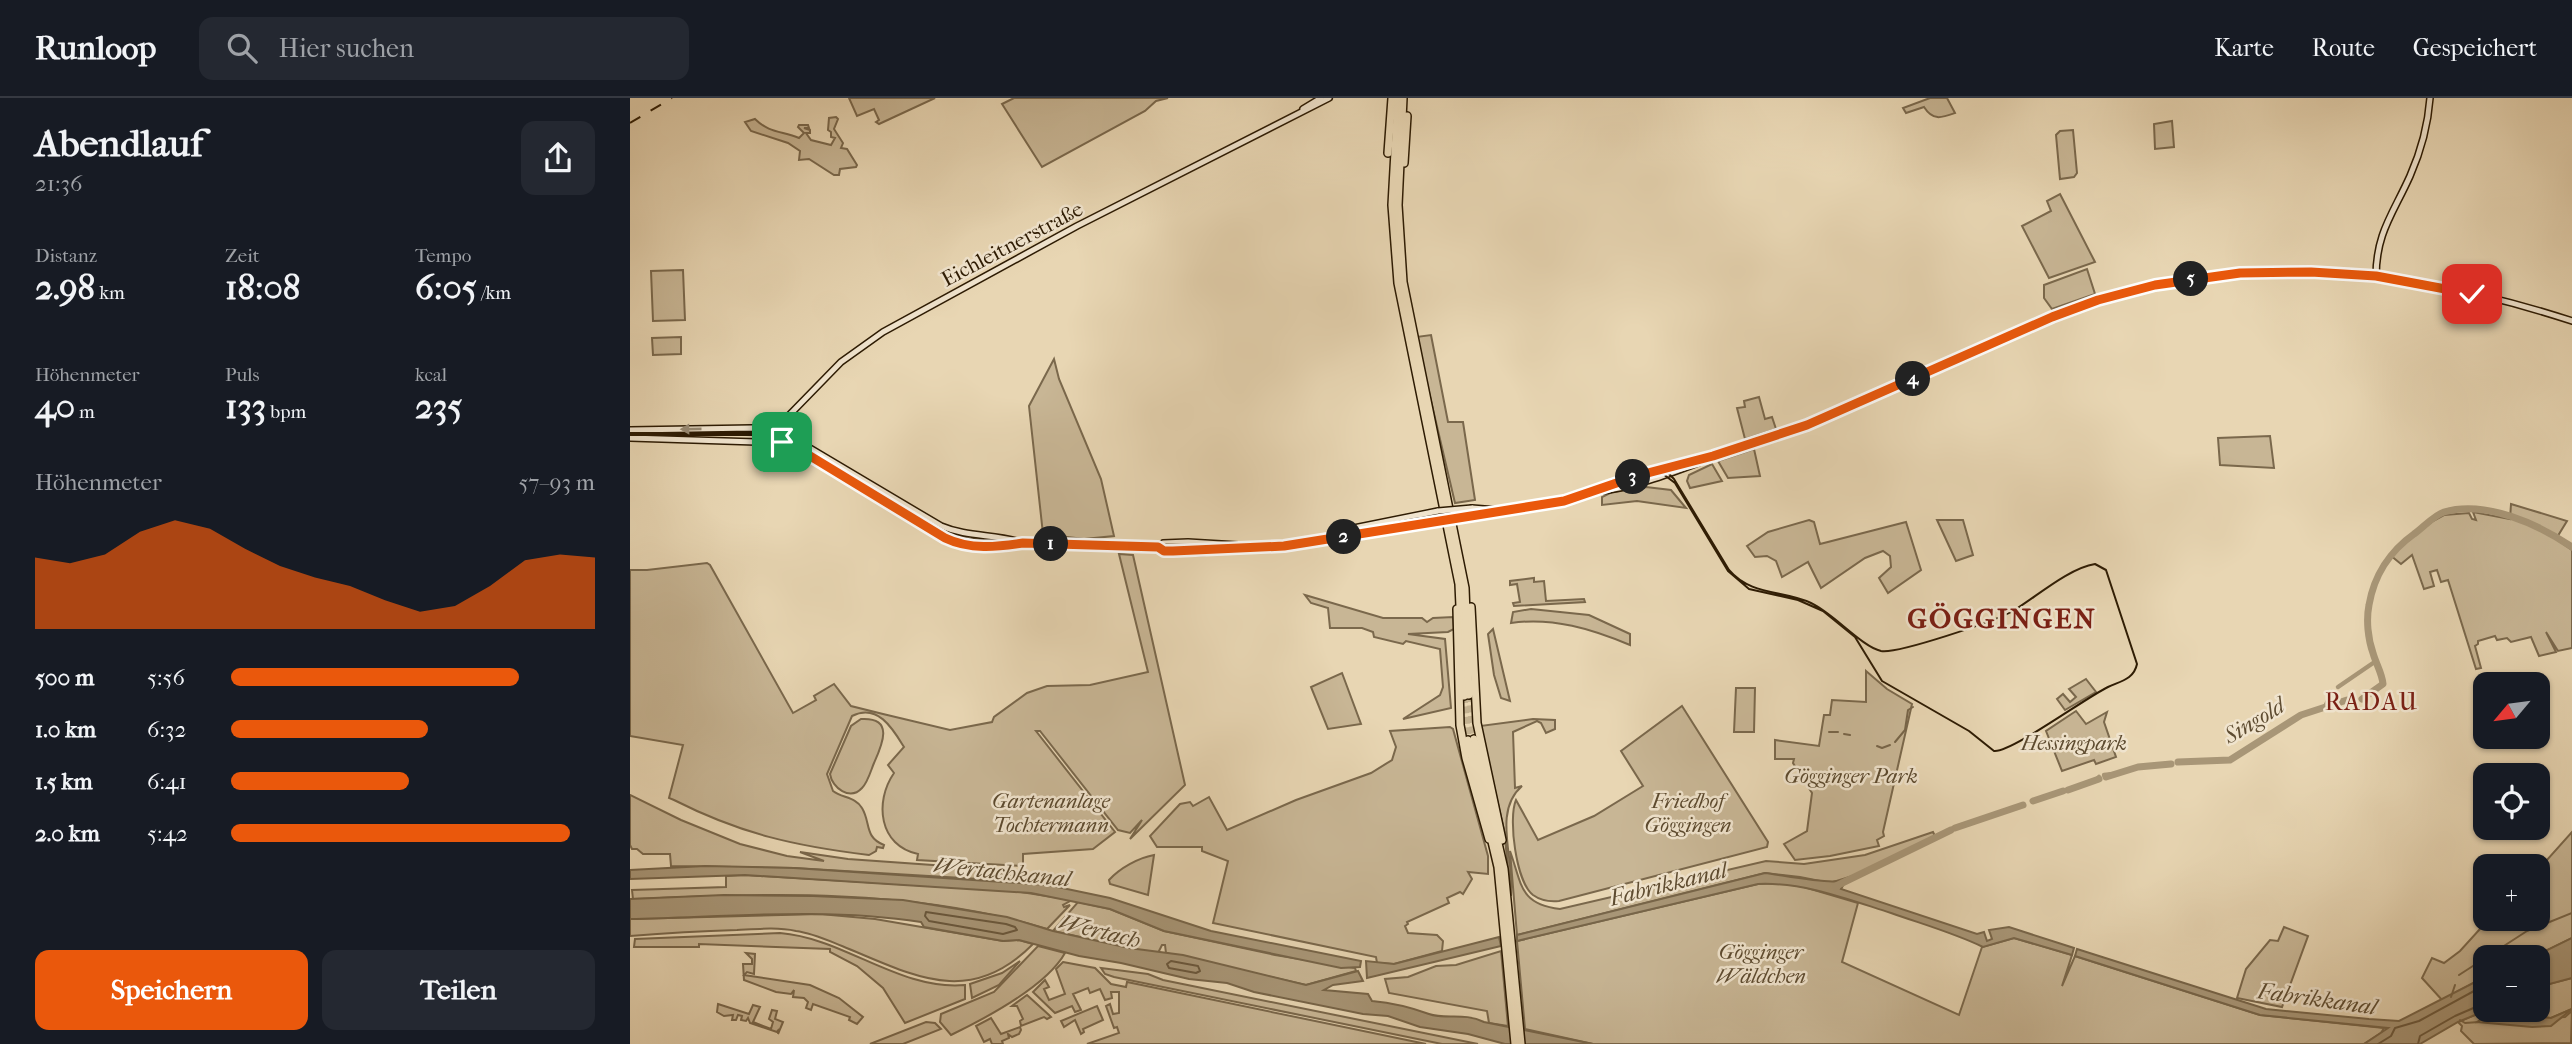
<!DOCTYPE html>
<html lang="de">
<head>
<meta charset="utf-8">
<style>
	body { margin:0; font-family:"IM FELL French Canon",serif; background:#242831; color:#f1f3f6; height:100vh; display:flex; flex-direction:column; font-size:26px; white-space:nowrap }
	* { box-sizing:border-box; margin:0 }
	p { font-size:23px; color:#9ea1a6 }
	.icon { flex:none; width:38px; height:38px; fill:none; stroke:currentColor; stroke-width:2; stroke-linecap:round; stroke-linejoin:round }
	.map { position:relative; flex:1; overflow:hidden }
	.panel { display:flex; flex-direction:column; background:#171b24; width:630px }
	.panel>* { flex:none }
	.needle { width:46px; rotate:241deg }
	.fabs { position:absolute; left:1843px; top:574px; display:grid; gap:14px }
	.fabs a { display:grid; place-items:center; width:77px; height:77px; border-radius:14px; background:#171b24; box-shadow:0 2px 5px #0004; font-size:35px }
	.pin { position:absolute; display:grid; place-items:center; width:60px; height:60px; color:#fff; margin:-30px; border-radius:14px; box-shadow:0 4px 10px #0006 }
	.km { position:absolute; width:35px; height:35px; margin:-18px; border-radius:50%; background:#222; color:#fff; font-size:19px; line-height:35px; text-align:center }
	.round { display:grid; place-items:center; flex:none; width:74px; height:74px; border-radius:14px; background:#242831 }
	.head { display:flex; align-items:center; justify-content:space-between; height:119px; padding:0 35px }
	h1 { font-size:38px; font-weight:800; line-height:52px }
	.figures { display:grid; grid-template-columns:repeat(3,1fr); gap:10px; height:119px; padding:7px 35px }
	.figures div { display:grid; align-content:center }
	.figures b { font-size:35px; font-weight:800 }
	.figures small { font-size:19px; font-weight:400 }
	.figures p { font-size:19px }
	.chart { height:196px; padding:14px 35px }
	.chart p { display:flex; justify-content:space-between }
	.chart svg { width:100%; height:126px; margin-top:7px; fill:#ea580c; opacity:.7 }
	.button { display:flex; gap:14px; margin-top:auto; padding:14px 35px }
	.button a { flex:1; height:80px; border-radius:14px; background:#ea580c; color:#fff; font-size:28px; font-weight:800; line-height:80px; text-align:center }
	.button a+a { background:#242831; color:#f1f3f6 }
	ul { padding:0 35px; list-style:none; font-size:23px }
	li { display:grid; grid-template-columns:112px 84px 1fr; align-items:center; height:52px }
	li i { height:18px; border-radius:9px; background:#ea580c }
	header { display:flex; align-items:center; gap:42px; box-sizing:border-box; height:98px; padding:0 35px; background:#171b24; border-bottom:2px solid #363941 }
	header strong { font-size:33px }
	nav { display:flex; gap:38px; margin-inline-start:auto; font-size:24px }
	.search { width:490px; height:63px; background:#242831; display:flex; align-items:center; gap:18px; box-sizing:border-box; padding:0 24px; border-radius:14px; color:#9ea1a6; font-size:26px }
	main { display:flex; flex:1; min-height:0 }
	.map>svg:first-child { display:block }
</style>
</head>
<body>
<header>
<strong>Runloop</strong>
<div class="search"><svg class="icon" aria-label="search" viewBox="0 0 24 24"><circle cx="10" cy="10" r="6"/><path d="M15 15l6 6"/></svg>Hier suchen</div>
<nav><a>Karte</a><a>Route</a><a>Gespeichert</a></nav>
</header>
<main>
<section class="panel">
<div class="head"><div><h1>Abendlauf</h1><p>21:36</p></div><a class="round"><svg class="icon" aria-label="share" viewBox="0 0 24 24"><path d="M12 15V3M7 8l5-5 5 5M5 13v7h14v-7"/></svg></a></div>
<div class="figures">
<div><p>Distanz</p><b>2.98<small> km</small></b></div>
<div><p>Zeit</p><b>18:08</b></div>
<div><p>Tempo</p><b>6:05<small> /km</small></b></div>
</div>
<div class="figures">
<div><p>Höhenmeter</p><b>40<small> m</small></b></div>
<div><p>Puls</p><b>133<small> bpm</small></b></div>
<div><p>kcal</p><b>235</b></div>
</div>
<div class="chart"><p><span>Höhenmeter</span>57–93 m</p>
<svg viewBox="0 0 160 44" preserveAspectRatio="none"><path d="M0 44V19L10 21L20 18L30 10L40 6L50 9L60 16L70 22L80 26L90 29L100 34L110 38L120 36L130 29L140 20L150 18L160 19V44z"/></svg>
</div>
<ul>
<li><b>500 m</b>5:56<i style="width:79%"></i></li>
<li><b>1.0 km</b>6:32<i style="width:54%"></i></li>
<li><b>1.5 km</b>6:41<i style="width:49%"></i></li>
<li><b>2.0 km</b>5:42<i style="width:93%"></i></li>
</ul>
<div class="button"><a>Speichern</a><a>Teilen</a></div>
</section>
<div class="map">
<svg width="1942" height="946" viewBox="0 0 1942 946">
	<rect width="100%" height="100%" fill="#e8d6b3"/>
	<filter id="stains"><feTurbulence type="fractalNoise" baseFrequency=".00286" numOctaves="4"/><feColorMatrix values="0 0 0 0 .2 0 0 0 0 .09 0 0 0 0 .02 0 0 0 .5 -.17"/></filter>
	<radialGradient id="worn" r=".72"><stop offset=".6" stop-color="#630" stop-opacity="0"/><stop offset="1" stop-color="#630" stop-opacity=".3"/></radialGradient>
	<g fill="#c8b695" stroke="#7a684c" stroke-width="2">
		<path d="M219,0H305L249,26L246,24L249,22L244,11L227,18Z"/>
		<path d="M384,0H538L526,3L515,13L412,69L372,6Z"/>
		<path d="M1300,0H1317L1325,15C1311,20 1303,23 1294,9L1276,15L1273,10Z"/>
		<path d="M206,19L208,21L204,31L213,45L211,50L217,51L227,67L226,69L210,71L209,77H204L179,61L169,62L170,53L158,45L121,33L115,24L125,21C139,35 152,33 169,40L174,35L168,29L169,27H178L179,30H174L180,32V35H176L181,42L201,47L205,40L201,39V34L198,32L199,20Z"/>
		<path d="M1542,23L1544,49L1525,51L1524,26Z"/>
		<path d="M1443,32L1447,75L1444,79L1430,81L1426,37L1430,33Z"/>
		<path d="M1430,96L1465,164L1419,180L1392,128L1421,113L1417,103Z"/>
		<path d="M1457,171L1465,196L1422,211L1414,200V187Z"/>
		<path d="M53,172L55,222L23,223L21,173Z"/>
		<path d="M801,237L818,324H833L845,402L825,405L786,239Z"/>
		<path d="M51,239V256L23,257L22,240Z"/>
		<path d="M424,261L429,281L471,381L484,438L454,441L413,436L399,308Z"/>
		<path d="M1129,299L1135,321L1142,319L1146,331L1115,341L1107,310L1115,309L1114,303Z"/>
		<path d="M1640,338L1644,370L1590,367L1588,340Z"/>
		<path d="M1124,351L1130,378L1098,380L1088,363Z"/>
		<path d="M1082,366L1092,383L1060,390L1057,383L1059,377Z"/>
		<path d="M1016,389L1041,392L1056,410L1007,403L972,407V399L982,394Z"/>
		<path d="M1881,406L1937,423L1926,441L1942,452V550L1928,553L1916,534L1926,554L1909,558L1901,539L1881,544L1877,540L1867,542L1865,538L1848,543V546L1845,548L1851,570L1846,571L1818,482L1811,484L1807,472L1800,474L1804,488L1794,491L1782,457L1771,466L1760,457L1803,423L1814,417L1839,415L1842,421L1846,422L1843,414L1880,421Z"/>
		<path d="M1179,422L1184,424L1190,446L1276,424L1291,472L1258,495L1249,480L1261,469L1260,458L1253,453L1235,460L1191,490L1178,464L1152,479L1146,463L1137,458L1125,459L1117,448L1138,434Z"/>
		<path d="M1307,422H1333L1343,457L1326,463Z"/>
		<path d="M489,456L503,457L555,687L500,741L512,722L500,735L488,732L410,633H406L485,734L463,751L393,756V768L287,762L288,756C249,748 244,704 264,675L258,667L274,649C263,631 248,605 222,618L197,676L203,693C212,700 226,699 232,710C241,725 234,739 254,747L253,750L247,749L246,753L239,757C165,748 111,736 44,702L39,700L53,647L0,638V472H17L77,465L80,467L163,615L186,602L184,598L204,586L221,608L253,616L320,632L362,624L364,619L397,595L417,588L460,587L518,574Z"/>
		<path d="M904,480V484L914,483L916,503L954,501L955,504L884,508L883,505L890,504L887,486L880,487V483Z"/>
		<path d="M675,497L753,520H792L797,524L803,520L823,519L824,531L818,534L778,536L815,541L821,610L773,621L810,597L813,589L810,551L776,543L773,546L744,539L743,534L732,530H700L698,510L681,505Z"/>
		<path d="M901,511L959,517L1000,536V547C962,531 923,519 881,525L883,514Z"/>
		<path d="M863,531L880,603L871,600L864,577L858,536Z"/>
		<path d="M1236,573L1257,591L1282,606L1253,734L1254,738L1247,742L1249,748L1200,758L1165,762L1154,746L1177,733L1182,695L1163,665L1164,661H1145V642L1189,648L1194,617H1200L1202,602L1236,604Z"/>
		<path d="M712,575L731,626L698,631L681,589Z"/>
		<path d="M1456,581L1466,594L1435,612L1427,601L1433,596L1440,604L1446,599L1439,591Z"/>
		<path d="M1106,590H1125L1124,634H1104Z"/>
		<path d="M1052,608L1138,744L1137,749L929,803C919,804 910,802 903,797C886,784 878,720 886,702L908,742L964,718L1013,688L991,653Z"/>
		<path d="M1446,613L1456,626L1477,614L1474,624L1486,659L1466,666L1464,662L1432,673L1416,633Z"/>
		<path d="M231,621C265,619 252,647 244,665C241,672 238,684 232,690C220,703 202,690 200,676L221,628Z"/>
		<path d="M903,621L925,622V631L916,635L911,625L907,623L883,634L885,690L892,688C862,714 885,761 881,798L874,732L850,628Z"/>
		<path d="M820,629L823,631L858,758V776L838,774L842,781L833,796L830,794L817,800L819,805L777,824L778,826L775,828L778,835L807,837L813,843L812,853L764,866L747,865L746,859L583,825L598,763L572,753V749H527L520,738L550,706L560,704L563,708L579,699L597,732L666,702L741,675L762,662L766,649L760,633Z"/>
		<path d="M0,697L51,722L110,746L157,758L194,763L170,754L218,761L359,771V776L395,777L399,784L164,770L41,768L40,756H13L7,751H2L0,747Z"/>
		<path d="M1303,734L1305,738L1229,776L1200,785L1170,779L1135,775L887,837L880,753C892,786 889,806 930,811L1136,763L1174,766L1235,757Z"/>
		<path d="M1942,734V840L1903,859H1855V879L1812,902L1792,880L1802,860L1814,865L1830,853L1859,821H1908V772Z"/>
		<path d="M524,757L518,797L480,786L479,782C490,770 508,760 524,757Z"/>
		<path d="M115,777L385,793L442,802L433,807L434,809L440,807L417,831C284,790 140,795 3,801L2,792L96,789V778Z"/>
		<path d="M1151,785L1174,789L1228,805L1212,864L1329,917L1352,849L1384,840L1442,857L1432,888L1445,858L1630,917L1754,930L1751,935L1734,946H963L895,931L887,843L1128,786Z"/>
		<path d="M448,804L480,811L534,833L645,857L725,870L726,873L676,887L536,855L535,847H532L528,855H521L423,833Z"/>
		<path d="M190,816L245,821L373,843L389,842L403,846C339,911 283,877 212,848C197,842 182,835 166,833C147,829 127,831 107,832C71,833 36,835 0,838V821Z"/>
		<path d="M1654,829L1678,838L1652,909L1607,900L1616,871L1640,842L1648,843Z"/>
		<path d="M150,835C214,840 270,893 335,887V901L275,925L253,890L227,868L200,854V851L69,846V849H4L5,841Z"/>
		<path d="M408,848L435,855C416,889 356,920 321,937L310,924L311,916L364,894Z"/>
		<path d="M871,853L878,928L859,925L857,913L759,895L755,881L778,879L806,868L826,867Z"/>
		<path d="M116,855L125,856L124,876L117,874L114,877L180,887L209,900L233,919L227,926L219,922L220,919L183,906L181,912L176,910L178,904L174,900L163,899L164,892L161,896L146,894L114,882L113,866H122V861Z"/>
		<path d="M390,863L369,887L342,900L340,886L372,875Z"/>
		<path d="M433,864L465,870L481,886L496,889L497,884L796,946H457L489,935L487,929L484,930L476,908L480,906L483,916L489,915V894H481L482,900L475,902L470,891L460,895L458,890L443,896L451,912L445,914L442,908L425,915L403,894L415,882L419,889L414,891L419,902L435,896L426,871Z"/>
		<path d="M471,870L518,876L533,882L848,946H812L484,879L475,876Z"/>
		<path d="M1942,880V911L1921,920L1896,918L1852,921L1848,924L1935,919L1942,913L1941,945L1844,946L1831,933L1832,928L1828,924L1857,912H1908V889Z"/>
		<path d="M397,897L419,917L421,919L417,921L414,919L391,928L390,923L393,921L387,908H382Z"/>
		<path d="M88,906L119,916L123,907L130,909L123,924L141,931L143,924L139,921L142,912L147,913L145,921L153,924L148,936L149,931L147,934L120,925L118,920L116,923L111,922L112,918L108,917L106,922H102L103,917L94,918L87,914Z"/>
		<path d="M467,908L473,922L453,931L454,934L451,936L445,922L434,929L431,923Z"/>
		<path d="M361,920L371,936L390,929L391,932L389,936L382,939L378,936L379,940L372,943L373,946H362L360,941L354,944L346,928Z"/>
		<path d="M296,924L305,925L311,931L273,946H240Z"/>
	</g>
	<g fill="#a89677" stroke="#776549" stroke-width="2">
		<path d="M75,768L164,770L418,787L480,800L581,833L731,863L730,869L711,870L534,833L480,811L401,795L115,777L0,781V772Z"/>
		<path d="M1135,775C1151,777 1197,786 1208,783L1214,786L1211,791L1347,836L1354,834L1357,843L1362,841L1359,832L1379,829L1444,850L1442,857L1384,840L1353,849C1324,835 1292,826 1261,815C1217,801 1174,784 1128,786L887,843V837Z"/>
		<path d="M94,797L183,798L273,802L377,819L423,833L499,850L553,857L676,887L728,873L733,883L703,887L694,892L738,896L742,903C764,905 780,909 799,916C816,922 834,914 854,924L963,946H875L838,936L790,929L758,918L733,916L624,894L597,885L559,881L491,865L449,858L389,842L373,843L294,829L291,824C196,809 96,819 0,821V801Z"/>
		<path d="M869,839L871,848L737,880L736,863L764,866Z"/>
		<path d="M1942,840V880L1908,889V859H1903Z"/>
		<path d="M1447,851L1636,911L1739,921L1769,923L1855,879V912H1857L1828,924L1790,946H1734L1758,930L1630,917L1445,858Z"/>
		<path d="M1942,911L1921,928L1902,929L1847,924L1852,921L1896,918L1921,920Z"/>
	</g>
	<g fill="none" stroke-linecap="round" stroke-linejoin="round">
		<g stroke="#6a583d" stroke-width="2">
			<path d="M296,814L376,826L385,829L387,832L373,836L299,823L295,818Z"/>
			<path d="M541,863L568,868L570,873L566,875L539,870L537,866Z"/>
			<path d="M1748,946L1761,938L1765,930L1789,923L1855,887"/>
			<path d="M1788,946L1790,938L1825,918L1855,905"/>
		</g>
		<g stroke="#776549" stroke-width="2">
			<path d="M1199,634H1208"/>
			<path d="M1214,636L1220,637"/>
			<path d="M1265,644L1275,632L1278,612L1283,609"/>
			<path d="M1247,648L1252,650L1260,647"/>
			<path d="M1829,877L1897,833L1942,815"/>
			<path d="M1821,899L1825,887"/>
			<path d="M1830,922L1835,925L1849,924"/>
		</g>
		<g stroke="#a89677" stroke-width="4.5">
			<path d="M1708,589L1746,563"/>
			<path d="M1695,609L1702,594"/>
			<path d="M1474,677L1484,676"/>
			<path d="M1466,682L1469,679"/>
		</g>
		<g stroke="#a89677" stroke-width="7">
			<path d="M1732,601L1753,586C1752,575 1746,566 1743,555C1738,541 1736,522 1739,507C1744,478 1760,453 1784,436C1793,430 1804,417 1814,414C1856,402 1908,426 1942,449"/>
			<path d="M1548,664L1600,662L1671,617L1717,602"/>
			<path d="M1476,679L1508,669L1541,666"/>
			<path d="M1438,692L1469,681"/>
			<path d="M1403,703L1433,693"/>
			<path d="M1325,730L1393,707"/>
			<path d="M1204,789L1321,732"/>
		</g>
		<g stroke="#c3b190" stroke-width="7" stroke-dasharray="7 3.5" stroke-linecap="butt">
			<path d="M839,597L844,641"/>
			<path d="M834,598L838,642"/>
		</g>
		<defs>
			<g id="secondary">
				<path d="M673,11L691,0"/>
				<path d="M1746,179C1746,135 1763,116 1780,78C1791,53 1798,27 1800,0"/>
				<path d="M0,332L122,330L156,336L311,428C337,439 364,436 390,444"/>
				<path d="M0,340L154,345L167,350L321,443L345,448L393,445L528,449C542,458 597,454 614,449"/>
				<path d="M134,343L211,264L253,234L447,128L699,0"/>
				<path d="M965,394C1021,388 1069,362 1121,346C1230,312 1328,255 1433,214C1597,151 1778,169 1942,223"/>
				<path d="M842,410L867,412"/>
				<path d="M843,419L934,403L1010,377L1073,359"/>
				<path d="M698,439L704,434L808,413"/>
				<path d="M528,449L533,445L558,444L644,449L810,423"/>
			</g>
			<g id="trunk">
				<path d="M768,0L762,107L768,185L829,486L834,598"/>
				<path d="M773,0L768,107L773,184L835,490L839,597"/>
				<path d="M758,55L762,0"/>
				<path d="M774,65L777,18"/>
				<path d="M841,509L847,625L872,742"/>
				<path d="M827,511L830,627L836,660L859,741"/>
				<path d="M844,641L874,771L891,946"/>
				<path d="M838,642L868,769L885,946"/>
			</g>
		</defs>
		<use href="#secondary" stroke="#2d1b03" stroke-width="8"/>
		<use href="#trunk" stroke="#2d1b03" stroke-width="10"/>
		<use href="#secondary" stroke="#f0e4ce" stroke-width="5"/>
		<use href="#trunk" stroke="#e8d6b3" stroke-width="7"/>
		<path stroke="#2d1b03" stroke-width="2" d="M0,335H122L154,339L320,436L340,441L399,445L644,448L784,421L918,406L1025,374H1037L1044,381L1099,472C1121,498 1153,492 1181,505C1203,515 1232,549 1251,553C1268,556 1365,523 1383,513C1406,499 1439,470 1465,466L1476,472L1507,566C1504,581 1491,583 1478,589C1455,600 1381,655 1364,653L1339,633L1252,583L1225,539L1193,513L1168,502L1119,491L1098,473L1045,385L1033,376L918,408L785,423L644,450L399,446L340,443L319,438L153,341L122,337H0"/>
		<path stroke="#2d1b03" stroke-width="2" stroke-dasharray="12 12" stroke-linecap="butt" d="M0,25L42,0"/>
		<defs>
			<g id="secondary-bridge">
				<path d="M808,413L842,410"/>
				<path d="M810,423L843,419"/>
			</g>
		</defs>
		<use href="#secondary-bridge" stroke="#2d1b03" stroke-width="8" stroke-linecap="butt"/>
		<use href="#secondary-bridge" stroke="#f0e4ce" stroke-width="5"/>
	</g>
	<defs><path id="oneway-solid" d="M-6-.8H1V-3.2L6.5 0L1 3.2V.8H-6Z" transform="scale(1.75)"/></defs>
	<use fill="#988a73" href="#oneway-solid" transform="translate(61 331) rotate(179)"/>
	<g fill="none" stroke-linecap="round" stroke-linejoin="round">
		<defs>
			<path id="route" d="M152,344L167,350L315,440C340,452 367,449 393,445L528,449L534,453H543L654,448L934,403L1010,377L1083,358L1177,327L1422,219L1468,202L1525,187L1610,175L1681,174L1746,178L1842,196"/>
		</defs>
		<use href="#route" stroke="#fff" stroke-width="14"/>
		<use href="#route" stroke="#ea580c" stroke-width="9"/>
	</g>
	<g text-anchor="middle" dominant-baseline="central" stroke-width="5" stroke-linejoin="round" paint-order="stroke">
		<g font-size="21" fill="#2d1b03" stroke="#f0e4ce">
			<text transform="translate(382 146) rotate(-28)">Eichleitnerstraße</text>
		</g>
		<g font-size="21" font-style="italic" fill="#5c4a2f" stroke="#f0e4ce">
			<text x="1444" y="645">Hessingpark</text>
			<text x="1221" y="678">Gögginger Park</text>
			<text x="421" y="703">Gartenanlage<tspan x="421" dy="24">Tochtermann</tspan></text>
			<text x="1058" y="703">Friedhof<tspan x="1058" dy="24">Göggingen</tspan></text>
			<text x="1131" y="854">Gögginger<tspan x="1131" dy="24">Wäldchen</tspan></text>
		</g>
		<g font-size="23" font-style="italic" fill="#5e4c31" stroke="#f0e4ce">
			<text transform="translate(1624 623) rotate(-31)">Singold</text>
			<text transform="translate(372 774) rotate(6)">Wertachkanal</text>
			<text transform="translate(1038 786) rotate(-14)">Fabrikkanal</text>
			<text transform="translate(470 833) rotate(14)">Wertach</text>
			<text transform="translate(1687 901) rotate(8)">Fabrikkanal</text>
		</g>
		<g font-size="24" letter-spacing="2" fill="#7a1f14" stroke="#f0e4ce">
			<text x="1742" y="604">RADAU</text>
		</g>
		<g font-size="28" font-weight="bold" letter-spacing="2" fill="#7a1f14" stroke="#f0e4ce">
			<text x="1372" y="520">GÖGGINGEN</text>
		</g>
	</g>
	<rect width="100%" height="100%" filter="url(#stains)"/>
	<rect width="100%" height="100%" fill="url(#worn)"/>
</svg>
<div class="fabs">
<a><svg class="needle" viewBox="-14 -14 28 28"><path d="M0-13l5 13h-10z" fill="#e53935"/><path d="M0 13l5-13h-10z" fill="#9ea1a6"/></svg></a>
<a><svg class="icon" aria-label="locate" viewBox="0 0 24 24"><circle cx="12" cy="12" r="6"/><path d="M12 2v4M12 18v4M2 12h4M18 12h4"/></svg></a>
<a>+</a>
<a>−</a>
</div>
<div class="pin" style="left:152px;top:344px;background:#1e9e55"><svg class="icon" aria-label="arrive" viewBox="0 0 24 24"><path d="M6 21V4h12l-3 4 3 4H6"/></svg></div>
<div class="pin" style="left:1842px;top:196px;background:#d93025"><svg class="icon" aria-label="check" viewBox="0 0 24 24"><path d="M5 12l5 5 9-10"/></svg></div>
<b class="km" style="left:421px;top:446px">1</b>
<b class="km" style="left:714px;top:439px">2</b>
<b class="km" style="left:1003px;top:379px">3</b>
<b class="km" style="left:1283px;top:281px">4</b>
<b class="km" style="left:1561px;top:181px">5</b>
</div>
</main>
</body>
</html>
